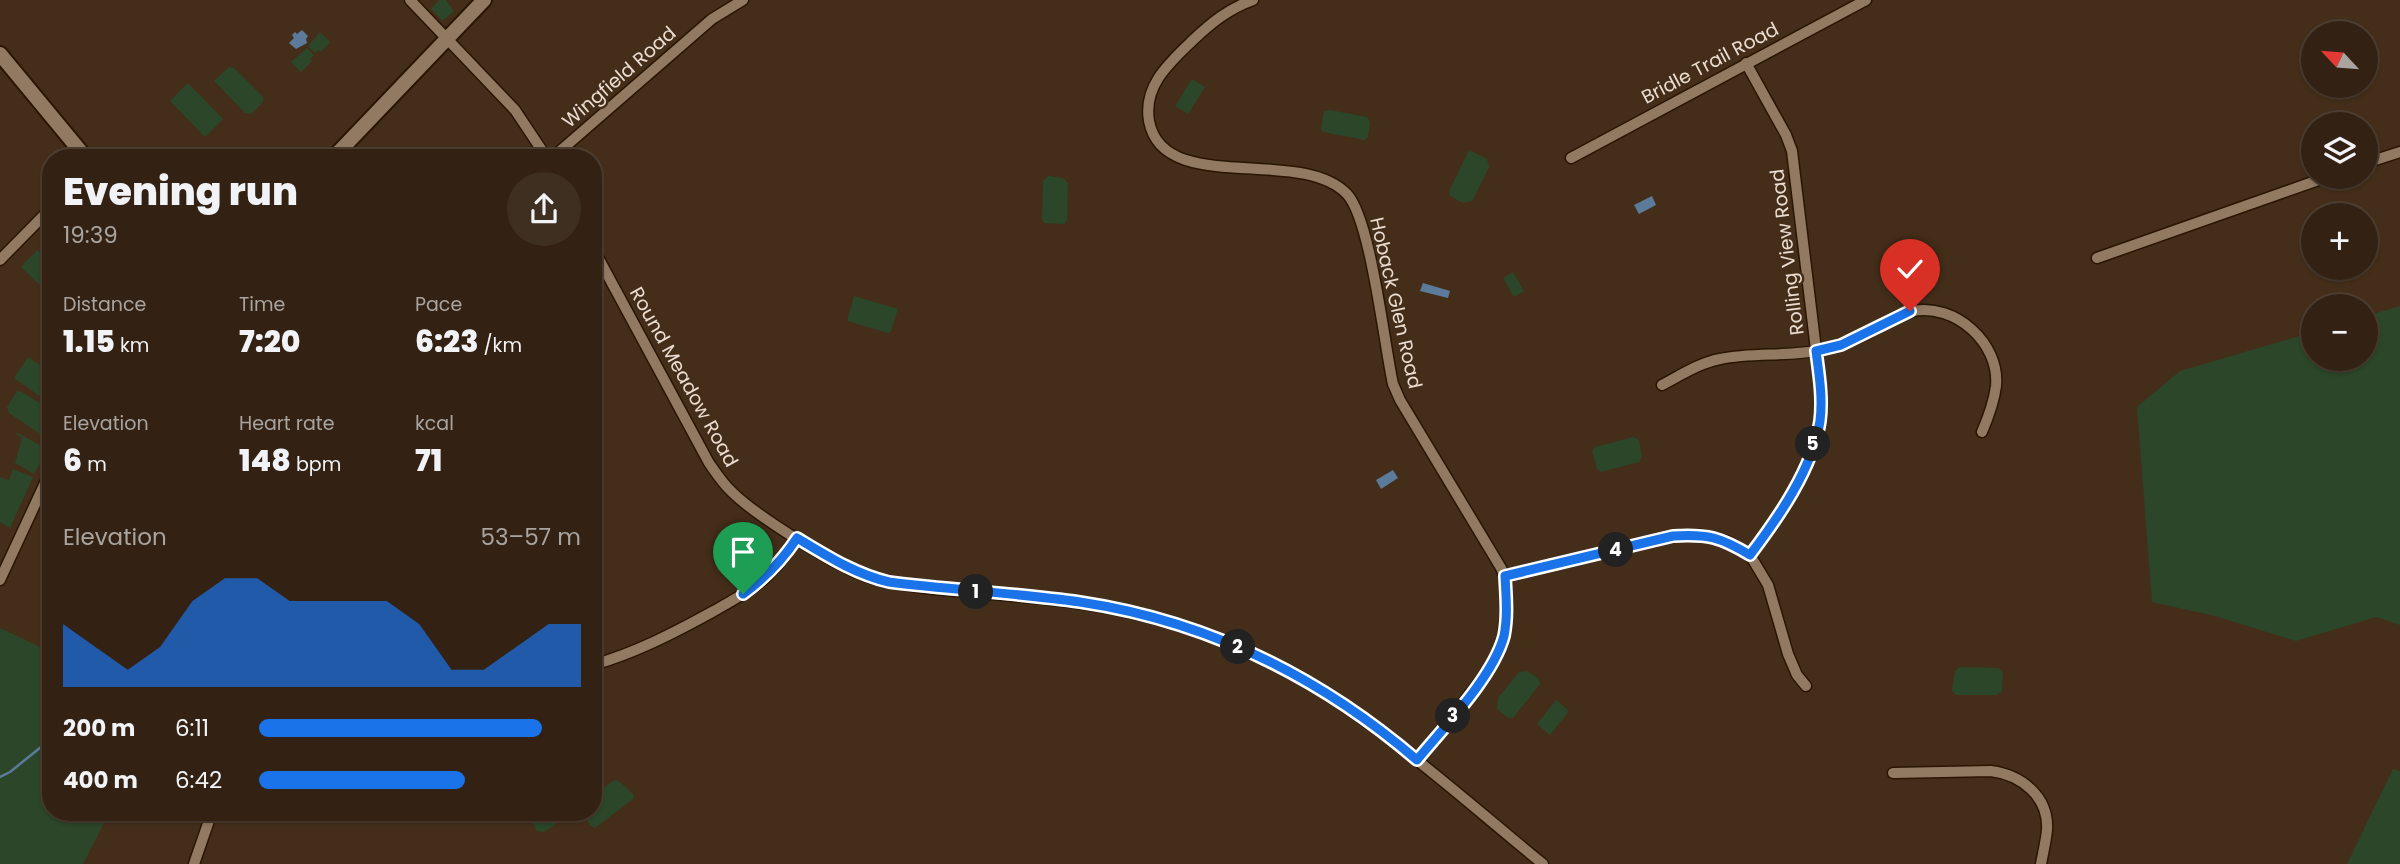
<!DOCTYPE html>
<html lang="en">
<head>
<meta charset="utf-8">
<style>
	body { margin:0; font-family:Poppins,sans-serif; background:#3e2f21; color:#f1f3f6; height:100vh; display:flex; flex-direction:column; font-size:26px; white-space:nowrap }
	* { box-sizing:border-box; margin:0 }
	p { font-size:23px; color:#a9a4a0 }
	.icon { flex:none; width:38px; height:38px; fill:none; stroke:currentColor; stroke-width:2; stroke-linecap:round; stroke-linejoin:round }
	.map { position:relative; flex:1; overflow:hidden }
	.side { position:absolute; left:42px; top:149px; width:560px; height:672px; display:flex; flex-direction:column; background:#332213; border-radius:28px; box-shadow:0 2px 5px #0004,0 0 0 2px #4e3f33 }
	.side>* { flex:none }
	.needle { width:46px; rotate:296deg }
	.buttons { position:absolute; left:2301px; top:21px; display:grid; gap:14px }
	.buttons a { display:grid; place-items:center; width:77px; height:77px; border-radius:50%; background:#332213; box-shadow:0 2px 5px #0004,0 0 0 2px #4e3f33; font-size:35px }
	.pin { position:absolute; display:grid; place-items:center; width:60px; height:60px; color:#fff; margin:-72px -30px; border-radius:50% 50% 50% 0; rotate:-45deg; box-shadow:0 0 7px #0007 }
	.pin .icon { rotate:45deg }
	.km { position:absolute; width:35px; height:35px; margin:-18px; border-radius:50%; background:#222; color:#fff; font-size:19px; line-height:35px; text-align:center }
	.round { display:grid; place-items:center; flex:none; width:74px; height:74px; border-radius:37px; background:#3e2f21 }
	.head { display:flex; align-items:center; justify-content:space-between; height:119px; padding:0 21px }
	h1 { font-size:38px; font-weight:800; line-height:52px }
	.figures { display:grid; grid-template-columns:repeat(3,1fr); gap:10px; height:119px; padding:7px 21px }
	.figures div { display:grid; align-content:center }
	.figures b { font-size:30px; font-weight:800 }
	.figures small { font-size:19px; font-weight:400 }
	.figures p { font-size:19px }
	.chart { height:196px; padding:14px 21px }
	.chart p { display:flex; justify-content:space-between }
	.chart svg { width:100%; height:126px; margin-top:7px; fill:#1a73e8; opacity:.7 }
	ul { padding:0 21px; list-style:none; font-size:23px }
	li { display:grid; grid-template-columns:112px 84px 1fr; align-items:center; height:52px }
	li i { height:18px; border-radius:9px; background:#1a73e8 }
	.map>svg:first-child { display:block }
</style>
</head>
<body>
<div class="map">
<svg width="2400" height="864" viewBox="0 0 2400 864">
	<rect width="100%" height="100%" fill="#442e19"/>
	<g fill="#2b4628">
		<path d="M439,0H446L454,11L443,21L431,9Z"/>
		<path d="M320,32L330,42L321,52L319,50L315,53L308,46Z"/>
		<path d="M307,48L314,55L310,59L312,61L301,72L291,62Z"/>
		<path d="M229,67L234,68L263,97V102L251,114L245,113L214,81Z"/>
		<path d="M1192,79L1205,87L1188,114L1175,106Z"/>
		<path d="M188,83L223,119L205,137L170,101Z"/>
		<path d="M1330,110L1367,117L1370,122L1368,137L1364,140L1323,132L1321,129L1324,111Z"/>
		<path d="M1471,151L1487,159L1489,167L1472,201L1463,203L1450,196L1449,191L1468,152Z"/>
		<path d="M1048,176L1063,178L1068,183L1067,220L1064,224L1044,223L1042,219L1043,181Z"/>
		<path d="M37,250L51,263V296L21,267Z"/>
		<path d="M1513,272L1524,291L1514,297L1503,278Z"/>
		<path d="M854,296L898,309L891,331L888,333L847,321Z"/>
		<path d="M2400,306V625L2376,617L2296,641L2215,616L2152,602L2137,407L2180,371L2313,332L2314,359H2366V316Z"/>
		<path d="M28,357L51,373V404L14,378Z"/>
		<path d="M17,391L22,392L51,410V427L47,434H40L9,413L7,407Z"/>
		<path d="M18,433L48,450L34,474L15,463L22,438L16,434Z"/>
		<path d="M1633,437L1639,440L1642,457L1639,462L1601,472L1597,469L1592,451L1595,447Z"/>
		<path d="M13,469L33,477L10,528L0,522V477L9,480Z"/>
		<path d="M0,628L51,652V812H110L83,864H0Z"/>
		<path d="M1960,667L1999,668L2003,673L2002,691L1997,695H1956L1952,691L1955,671Z"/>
		<path d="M1527,671L1538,678L1540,684L1513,718H1508L1497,709L1498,698L1519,672Z"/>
		<path d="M1556,700L1569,711L1550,735L1537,724Z"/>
		<path d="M2393,769L2400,771V864H2347Z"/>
		<path d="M614,780L620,782L634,795L633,799L595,828L590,825L581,812H593V796Z"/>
		<path d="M526,812H555L561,821L544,832L537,831Z"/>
	</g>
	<g fill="#5c7b9b">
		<path d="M302,30L308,36L306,39L307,43L296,49L289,43L294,38L292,35L295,32L297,34Z"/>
		<path d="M1652,196L1656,205L1639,214L1634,205Z"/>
		<path d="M1423,283L1450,291L1448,298L1420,291Z"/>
		<path d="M1393,470L1398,478L1381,489L1376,480Z"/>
	</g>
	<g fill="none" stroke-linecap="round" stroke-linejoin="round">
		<path stroke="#5c7b9b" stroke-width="2.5" d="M0,777L10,772L51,739"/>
		<defs>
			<g id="street">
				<path d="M410,0L515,110L547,158"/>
				<path d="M1253,0C1228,9 1211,23 1192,41C1169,63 1143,86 1149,121C1163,197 1300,145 1347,194C1371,220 1384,344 1393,384L1400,400L1501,568L1505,577L1507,605L1503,638L1496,657L1485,675L1417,760"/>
				<path d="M1746,63L1786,135L1792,151L1821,391C1821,402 1821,414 1819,424C1809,473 1779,516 1750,555"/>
				<path d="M552,158L712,19L743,0"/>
				<path d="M1571,158L1866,0"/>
				<path d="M2366,163L2400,152"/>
				<path d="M593,248L709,463C716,473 723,484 732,492C755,515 840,569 871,578C916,590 966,591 1013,596C1087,602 1159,614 1229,643C1349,692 1443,783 1543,864"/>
				<path d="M2097,258L2327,177"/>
				<path d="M0,260L51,208"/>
				<path d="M1662,385C1681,375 1699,363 1720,359C1753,352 1788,357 1821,350C1837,346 1851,341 1866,334C1881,326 1896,314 1913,311C1955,303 2000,343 1996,386C1994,402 1988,418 1982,432"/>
				<path d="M1505,577L1673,536L1701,535L1727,541L1750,555L1768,585L1788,654L1797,675L1806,686"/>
				<path d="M0,580L51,470"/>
				<path d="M593,665C635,653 674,633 712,612C730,602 747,593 763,580C777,568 787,553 797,538"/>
				<path d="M1893,773L1991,771C2022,775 2049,797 2047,830C2046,841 2043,853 2041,864"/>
				<path d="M194,864L212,812"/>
			</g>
			<g id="secondary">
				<path d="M0,54L86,158"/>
				<path d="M333,158L484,0"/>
			</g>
		</defs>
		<use href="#street" stroke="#291602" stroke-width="13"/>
		<use href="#secondary" stroke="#291602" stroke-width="18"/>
		<use href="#street" stroke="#927962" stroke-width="10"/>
		<use href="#secondary" stroke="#927962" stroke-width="14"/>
	</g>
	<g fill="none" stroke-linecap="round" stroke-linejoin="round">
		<defs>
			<path id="route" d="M743,594C765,578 782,561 797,538C827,556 855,574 889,582C952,590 1017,593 1080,602C1207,621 1320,677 1417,760C1444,727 1493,677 1504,636C1508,616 1506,596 1505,576L1673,536C1708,534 1720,537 1750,555C1778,518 1813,468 1820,421C1823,398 1819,374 1816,351L1841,345L1910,311"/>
		</defs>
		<use href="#route" stroke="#fff" stroke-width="14"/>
		<use href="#route" stroke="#1a73e8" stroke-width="9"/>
	</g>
	<g text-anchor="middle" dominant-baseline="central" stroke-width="5" stroke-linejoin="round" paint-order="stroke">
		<g font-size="19" fill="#ebddd1" stroke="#442e19">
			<text transform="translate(1710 63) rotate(-28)">Bridle Trail Road</text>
			<text transform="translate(619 77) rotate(-41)">Wingfield Road</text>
			<text transform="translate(1787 252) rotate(-97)">Rolling View Road</text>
			<text transform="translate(1396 303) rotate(77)">Hoback Glen Road</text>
			<text transform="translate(684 377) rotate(61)">Round Meadow Road</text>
		</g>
	</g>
</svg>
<div class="buttons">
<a><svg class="needle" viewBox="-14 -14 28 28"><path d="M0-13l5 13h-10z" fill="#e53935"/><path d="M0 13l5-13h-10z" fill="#a9a4a0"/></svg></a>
<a><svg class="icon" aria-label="layers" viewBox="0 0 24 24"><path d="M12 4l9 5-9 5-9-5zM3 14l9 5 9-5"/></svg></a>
<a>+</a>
<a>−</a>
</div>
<div class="pin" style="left:743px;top:594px;background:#1e9e55"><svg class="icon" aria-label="arrive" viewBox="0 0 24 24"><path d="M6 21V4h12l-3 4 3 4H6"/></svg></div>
<div class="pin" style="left:1910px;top:311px;background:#d93025"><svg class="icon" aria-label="check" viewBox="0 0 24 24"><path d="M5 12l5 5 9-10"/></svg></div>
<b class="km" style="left:976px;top:592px">1</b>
<b class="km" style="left:1238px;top:647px">2</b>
<b class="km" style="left:1453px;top:716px">3</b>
<b class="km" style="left:1616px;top:550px">4</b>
<b class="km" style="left:1813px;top:444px">5</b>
<section class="side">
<div class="head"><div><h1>Evening run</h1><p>19:39</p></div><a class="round"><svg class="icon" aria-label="share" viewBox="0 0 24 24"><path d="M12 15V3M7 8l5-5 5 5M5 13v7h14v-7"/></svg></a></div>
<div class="figures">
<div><p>Distance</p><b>1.15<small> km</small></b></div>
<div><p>Time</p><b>7:20</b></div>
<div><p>Pace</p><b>6:23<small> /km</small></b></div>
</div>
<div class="figures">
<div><p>Elevation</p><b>6<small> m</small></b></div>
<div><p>Heart rate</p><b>148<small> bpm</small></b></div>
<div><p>kcal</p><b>71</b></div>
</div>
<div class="chart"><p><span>Elevation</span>53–57 m</p>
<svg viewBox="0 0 160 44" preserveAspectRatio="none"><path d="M0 44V22L10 30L20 38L30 30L40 14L50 6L60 6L70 14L80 14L90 14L100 14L110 22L120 38L130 38L140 30L150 22L160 22V44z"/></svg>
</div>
<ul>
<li><b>200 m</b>6:11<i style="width:88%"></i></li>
<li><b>400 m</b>6:42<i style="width:64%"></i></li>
</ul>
</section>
</div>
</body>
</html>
